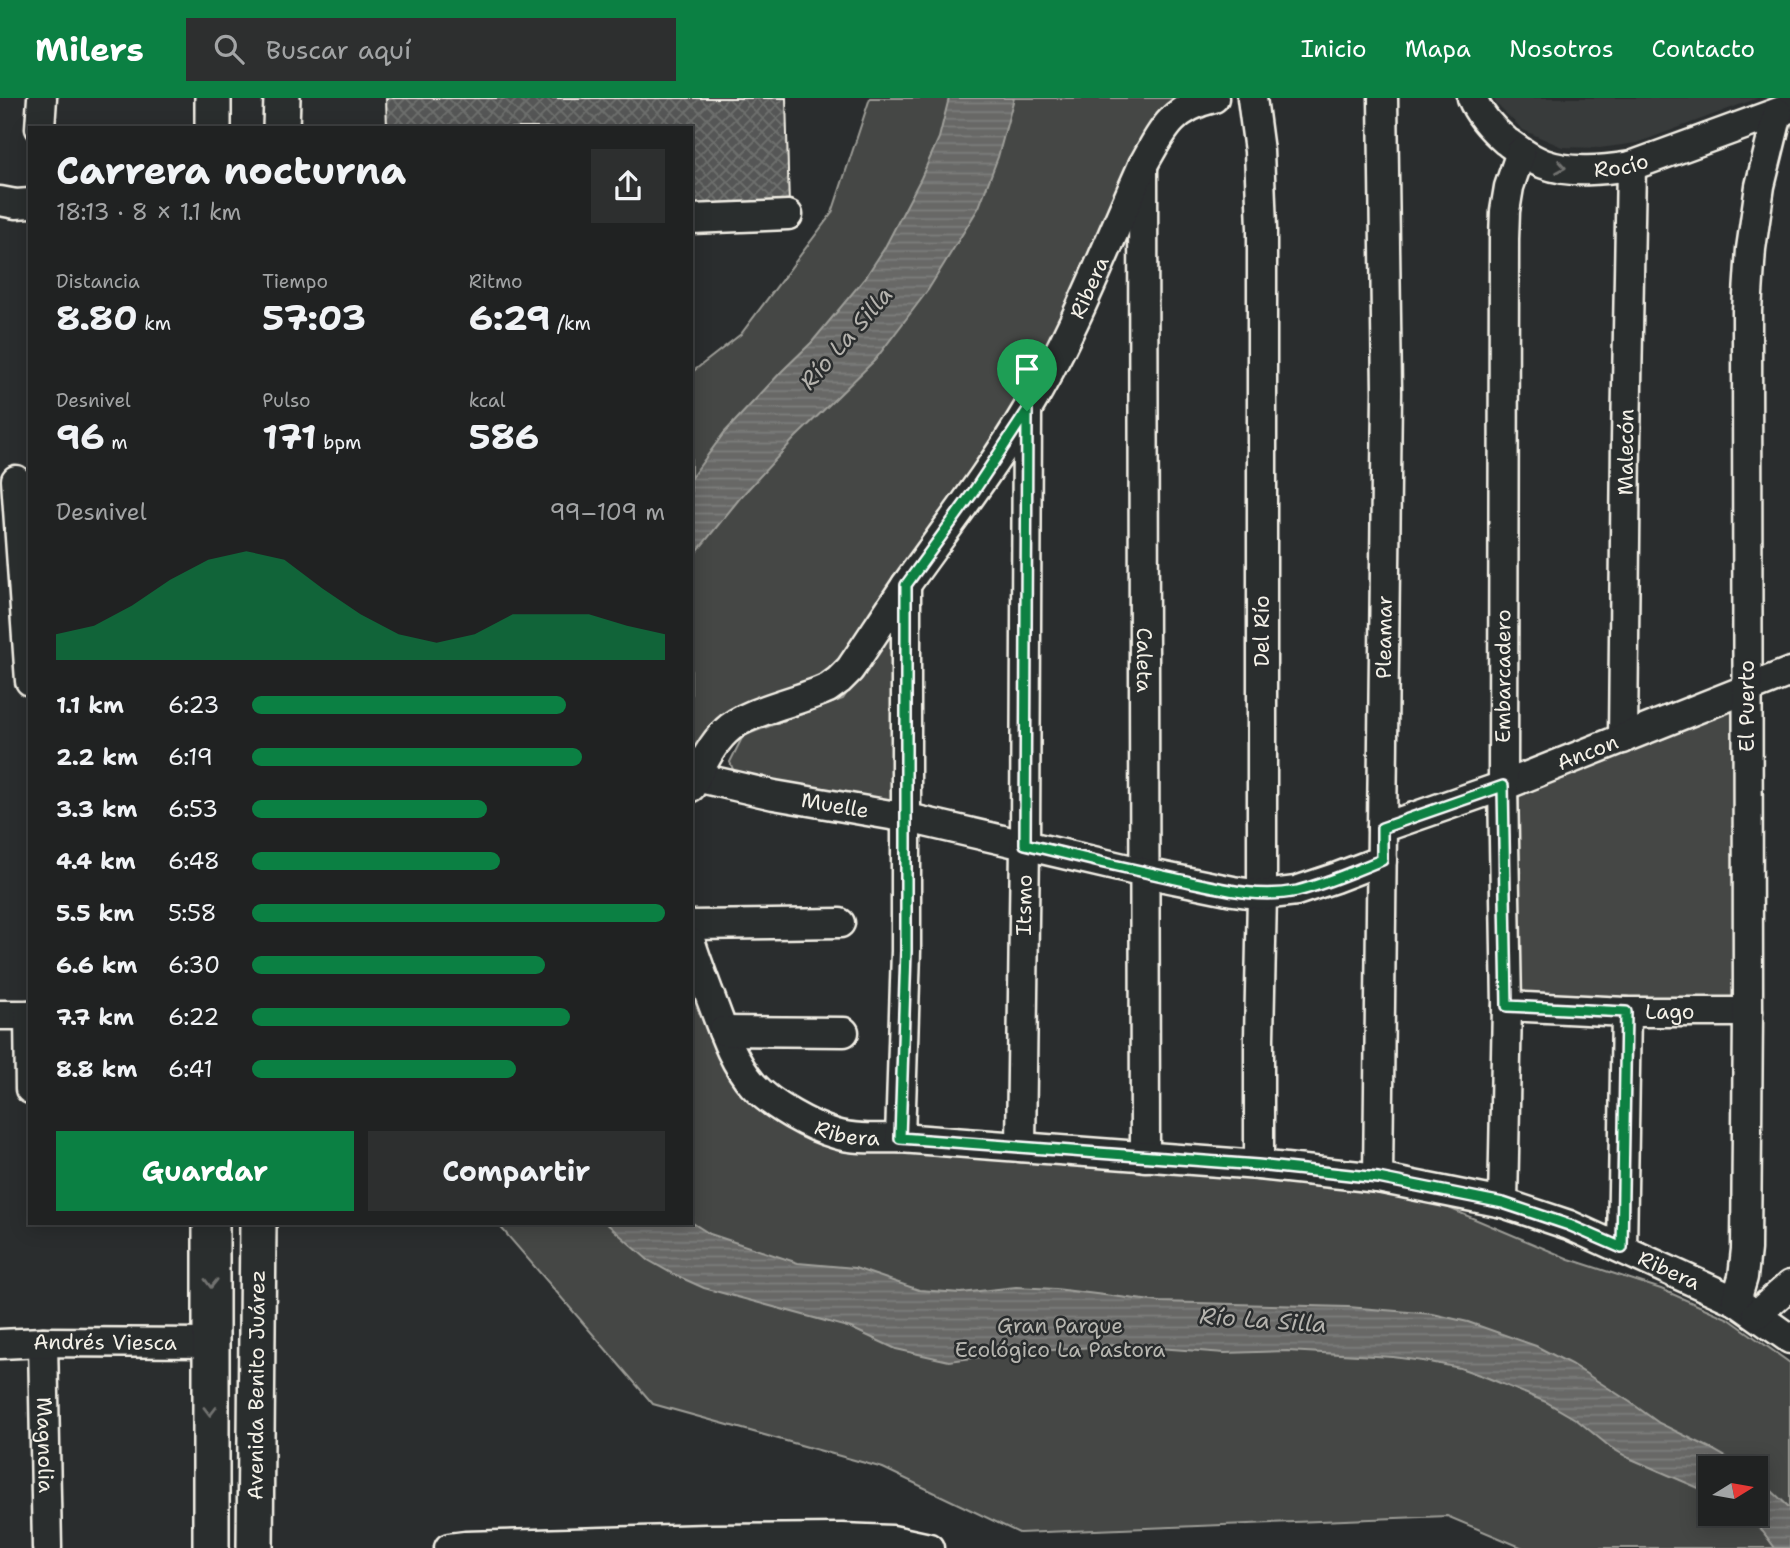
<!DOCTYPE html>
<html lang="es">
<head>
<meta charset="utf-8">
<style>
	body { margin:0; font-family:"Shantell Sans",sans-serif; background:#2d2f2f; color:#f1f3f6; height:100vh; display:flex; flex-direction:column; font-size:26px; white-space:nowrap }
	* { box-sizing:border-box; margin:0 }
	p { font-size:23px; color:#a2a4a5 }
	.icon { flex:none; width:38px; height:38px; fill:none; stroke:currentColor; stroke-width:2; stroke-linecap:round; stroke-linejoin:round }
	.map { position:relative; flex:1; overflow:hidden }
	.side { position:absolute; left:28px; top:28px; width:665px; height:1099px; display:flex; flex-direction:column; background:#202222; border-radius:0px; box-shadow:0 4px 18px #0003,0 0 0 2px #3d3f40 }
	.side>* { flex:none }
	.needle { width:46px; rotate:79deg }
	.fabs { position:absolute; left:1698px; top:1358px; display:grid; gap:14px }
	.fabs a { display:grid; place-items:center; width:70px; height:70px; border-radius:0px; background:#202222; box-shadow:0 4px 18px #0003,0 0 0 2px #3d3f40; font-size:35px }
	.pin { position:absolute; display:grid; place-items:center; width:60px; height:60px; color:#fff; margin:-72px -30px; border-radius:50% 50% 50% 0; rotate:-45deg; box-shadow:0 0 7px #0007 }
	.pin .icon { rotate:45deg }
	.round { display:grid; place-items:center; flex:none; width:74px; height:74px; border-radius:0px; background:#2d2f2f }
	.summary { display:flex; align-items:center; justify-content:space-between; height:119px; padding:0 28px }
	h1 { font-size:38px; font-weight:700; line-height:52px }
	.figures { display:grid; grid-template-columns:repeat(3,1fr); gap:10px; height:119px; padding:7px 28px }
	.figures div { display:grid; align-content:center }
	.figures b { font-size:35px; font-weight:700 }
	.figures small { font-size:19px; font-weight:400 }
	.figures p { font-size:19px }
	.chart { height:196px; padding:14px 28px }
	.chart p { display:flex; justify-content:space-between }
	.chart svg { width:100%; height:126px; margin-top:7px; fill:#0b8043; opacity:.7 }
	.primary-button { display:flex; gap:14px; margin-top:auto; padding:14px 28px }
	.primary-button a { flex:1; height:80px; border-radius:0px; background:#0b8043; color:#fff; font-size:28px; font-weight:700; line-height:80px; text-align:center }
	.primary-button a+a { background:#2d2f2f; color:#f1f3f6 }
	ul { padding:0 28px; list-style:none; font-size:23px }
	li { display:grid; grid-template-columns:112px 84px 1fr; align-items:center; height:52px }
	li i { height:18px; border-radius:9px; background:#0b8043 }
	header { display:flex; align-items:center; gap:42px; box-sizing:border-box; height:98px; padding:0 35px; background:#0b8043; color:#fff }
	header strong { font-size:33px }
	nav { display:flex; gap:38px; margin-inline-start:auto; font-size:24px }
	.search { width:490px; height:63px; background:#2d2f2f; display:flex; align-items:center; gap:18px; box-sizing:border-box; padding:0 24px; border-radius:0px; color:#a2a4a5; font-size:26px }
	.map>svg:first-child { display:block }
</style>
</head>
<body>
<header>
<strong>Milers</strong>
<div class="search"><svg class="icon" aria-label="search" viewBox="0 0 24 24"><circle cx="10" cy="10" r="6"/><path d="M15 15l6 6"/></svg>Buscar aquí</div>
<nav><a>Inicio</a><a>Mapa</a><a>Nosotros</a><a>Contacto</a></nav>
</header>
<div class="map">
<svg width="1790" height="1450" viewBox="0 0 1790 1450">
	<defs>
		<pattern id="water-rules" width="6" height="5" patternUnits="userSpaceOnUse" patternTransform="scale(1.75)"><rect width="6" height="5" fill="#676866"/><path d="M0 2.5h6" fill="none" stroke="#7d7e7c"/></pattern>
		<pattern id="building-cross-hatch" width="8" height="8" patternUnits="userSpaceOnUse" patternTransform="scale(1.75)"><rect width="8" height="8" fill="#555756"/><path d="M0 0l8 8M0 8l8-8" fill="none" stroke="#6e706e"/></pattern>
	</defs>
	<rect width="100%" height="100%" fill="#2a2d2e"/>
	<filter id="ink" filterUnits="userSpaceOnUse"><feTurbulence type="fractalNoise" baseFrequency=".0143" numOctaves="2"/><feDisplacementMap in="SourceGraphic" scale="14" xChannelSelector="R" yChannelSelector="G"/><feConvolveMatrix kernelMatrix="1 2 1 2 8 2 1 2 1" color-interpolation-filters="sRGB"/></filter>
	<g filter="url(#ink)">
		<path fill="#373a3a" d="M1493,0H1758L1637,45L1600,50L1562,49L1523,32L1496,6Z"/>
		<g fill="#444645" stroke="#9c9c96" stroke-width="2" fill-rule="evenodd">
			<path d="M870,0H1214L1175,16L1072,227L850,571L760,615L691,690V275L741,236L832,115Z"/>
			<path d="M892,534L897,537L892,708L734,674L730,664L743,638L843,601L886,537Z"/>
			<path d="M1738,607L1737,895L1728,902L1523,901L1514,892L1519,691Z"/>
			<path d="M691,842L723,933L794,1017L1378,1080L1569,1161L1661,1191L1729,1221L1790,1265V1450H1523L1447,1418L1019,1435L883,1370L653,1306L497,1125H691ZM1710,1370H1755V1416H1710Z"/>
		</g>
		<g fill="url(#water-rules)" stroke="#9f9f9a" stroke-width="2">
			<path d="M949,0H1014L998,59L979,109L928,192L875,262L794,341L740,400L691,461V380L724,335L782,273L812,244L865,180L884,151L921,80L939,40Z"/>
			<path d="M691,1124L710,1136L798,1165L855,1170L919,1192L961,1195L1016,1189L1056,1191L1160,1204L1348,1209L1433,1216L1468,1224L1536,1248L1571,1266L1630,1304L1659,1325L1710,1350L1745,1370H1710V1395L1629,1360L1610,1349L1577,1322L1546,1304L1488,1280L1460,1270L1430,1264L1393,1259L1287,1253L1225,1255L1118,1247L1013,1255L949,1263L896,1251L851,1230L704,1190L673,1176L648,1162L606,1125Z"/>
			<path d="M1755,1377L1790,1410V1450H1775L1763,1434L1745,1416H1755Z"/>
		</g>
		<path fill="url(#building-cross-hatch)" stroke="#f4f1e8" stroke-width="2" d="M386,0H786L789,108L691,110V30H387Z"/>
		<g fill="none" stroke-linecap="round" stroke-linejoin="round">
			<defs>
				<g id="minor">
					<path d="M1252,0L1259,53L1262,130V797L1259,940V1067"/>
					<path id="s1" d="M1472,0C1479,17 1492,31 1506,43C1517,51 1530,61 1544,66C1571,76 1603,72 1631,68L1790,10"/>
					<path d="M40,30L42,0"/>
					<path id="s2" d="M1143,67L1145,1059"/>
					<path d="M0,103L16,106L30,105"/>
					<path d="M691,121L788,117"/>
					<path d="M16,382L30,583"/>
					<path id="s3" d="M1623,641L1626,343L1631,68"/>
					<path id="s4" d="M696,679L774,697L908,720L1145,775L1233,793L1262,797L1296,793L1335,780L1382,762"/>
					<path id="s5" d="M691,689C700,671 711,647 726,633C746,613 800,603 828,590L839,582L850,571C869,543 887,515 906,487C947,429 991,373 1027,312C1074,235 1106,149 1143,67C1163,31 1172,10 1214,0"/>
					<path id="s6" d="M1382,730L1503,688L1790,574"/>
					<path d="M691,827L840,825"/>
					<path id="s7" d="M691,845C697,864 704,882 711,901C722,930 732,963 753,987C771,1007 811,1029 836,1036C856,1042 879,1040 900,1040L1259,1067L1378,1080L1503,1105L1569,1127L1736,1203L1790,1241"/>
					<path id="s8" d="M1507,908L1626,914H1748"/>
					<path d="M0,917H30"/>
					<path d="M29,917L30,991"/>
					<path d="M723,933L844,934"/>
					<path d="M900,1040L906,853V487"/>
					<path id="s9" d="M1021,1049L1025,746L1027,313"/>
					<path id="s10" d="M1378,1080L1387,294L1383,0"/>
					<path id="s11" d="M1503,1105L1507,908L1503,688L1504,141L1505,113L1509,89L1521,54"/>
					<path d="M1622,1150L1626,914"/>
					<path d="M1736,1203L1743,1179L1746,1151L1748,914L1747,212L1751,151L1760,88L1778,15"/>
					<path d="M1757,1216L1790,1187"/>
					<path id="s12" d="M43,1244L47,1450"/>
					<path id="s13" d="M0,1246L43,1244L210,1245"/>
					<path d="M449,1450L465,1448L707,1441L842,1440L892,1442L929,1450"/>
				</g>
				<g id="major">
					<path d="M213,30V0"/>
					<path d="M281,30L282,0"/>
					<path d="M211,1450V1125"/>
					<path id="s14" d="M255,1450L258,1125"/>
				</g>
			</defs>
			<use href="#minor" stroke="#f4f1e8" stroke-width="33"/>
			<use href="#major" stroke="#f4f1e8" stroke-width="40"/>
			<use href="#minor" stroke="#2a2d2e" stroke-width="28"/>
			<use href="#major" stroke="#2a2d2e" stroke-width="35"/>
		</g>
		<defs><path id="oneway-chevron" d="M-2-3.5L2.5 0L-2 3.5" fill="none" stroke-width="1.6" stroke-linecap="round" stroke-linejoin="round" transform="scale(1.75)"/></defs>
		<g stroke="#71726f">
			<use href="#oneway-chevron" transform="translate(1561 69) rotate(10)"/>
			<use href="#oneway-chevron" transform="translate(211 1185) rotate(91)"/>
			<use href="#oneway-chevron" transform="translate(210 1313) rotate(90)"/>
		</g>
	</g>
	<g fill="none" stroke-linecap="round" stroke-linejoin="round" filter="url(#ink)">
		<defs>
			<path id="route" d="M1027,313L1025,746C1077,759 1129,771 1181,782C1219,790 1258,801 1297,793C1326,786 1354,773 1382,762V730L1503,688L1507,908L1626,914L1622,1150L1569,1127L1503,1105L1378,1080L1258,1067L900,1040L906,853V487L974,393Z"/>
		</defs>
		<use href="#route" stroke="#fff" stroke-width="14"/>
		<use href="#route" stroke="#0b8043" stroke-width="9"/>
	</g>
	<g text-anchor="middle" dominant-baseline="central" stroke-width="5" stroke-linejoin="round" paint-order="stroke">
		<g font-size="21" fill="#f4f1e8" stroke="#2a2d2e">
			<text stroke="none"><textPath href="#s1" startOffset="178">Rocío</textPath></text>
			<text stroke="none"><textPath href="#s5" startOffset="658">Ribera</textPath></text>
			<text stroke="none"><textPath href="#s3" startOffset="287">Malecón</textPath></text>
			<text transform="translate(1262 533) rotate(-90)">Del Río</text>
			<text stroke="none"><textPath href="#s10" startOffset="541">Pleamar</textPath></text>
			<text stroke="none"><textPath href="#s2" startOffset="495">Caleta</textPath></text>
			<text stroke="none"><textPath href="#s11" startOffset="527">Embarcadero</textPath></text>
			<text transform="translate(1747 608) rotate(-90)">El Puerto</text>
			<text stroke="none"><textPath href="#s6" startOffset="219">Ancon</textPath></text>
			<text stroke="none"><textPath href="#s4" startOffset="142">Muelle</textPath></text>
			<text stroke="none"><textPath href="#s9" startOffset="242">Itsmo</textPath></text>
			<text stroke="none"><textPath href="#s8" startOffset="163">Lago</textPath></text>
			<text stroke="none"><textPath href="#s7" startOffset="264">Ribera</textPath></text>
			<text stroke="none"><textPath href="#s7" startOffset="1104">Ribera</textPath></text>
			<text stroke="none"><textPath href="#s13" startOffset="105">Andrés Viesca</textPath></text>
			<text stroke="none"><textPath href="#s14" startOffset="163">Avenida Benito Juárez</textPath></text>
			<text stroke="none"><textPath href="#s12" startOffset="103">Magnolia</textPath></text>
		</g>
		<g font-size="21" fill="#b6b5af" stroke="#2a2d2e">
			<text x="1060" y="1228">Gran Parque<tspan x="1060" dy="24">Ecológico La Pastora</tspan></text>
		</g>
		<g font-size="23" font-style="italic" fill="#b5b3ae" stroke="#2a2d2e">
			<text transform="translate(846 240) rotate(-49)">Río La Silla</text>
			<text transform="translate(1263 1222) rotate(4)">Río La Silla</text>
		</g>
	</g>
</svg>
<div class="fabs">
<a><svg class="needle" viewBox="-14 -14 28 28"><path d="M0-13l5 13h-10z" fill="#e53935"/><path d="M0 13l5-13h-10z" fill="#a2a4a5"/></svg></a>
</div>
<div class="pin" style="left:1027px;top:313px;background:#1e9e55"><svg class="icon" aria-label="arrive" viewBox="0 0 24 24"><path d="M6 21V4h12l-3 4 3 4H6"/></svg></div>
<section class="side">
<div class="summary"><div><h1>Carrera nocturna</h1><p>18:13 · 8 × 1.1 km</p></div><a class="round"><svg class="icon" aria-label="share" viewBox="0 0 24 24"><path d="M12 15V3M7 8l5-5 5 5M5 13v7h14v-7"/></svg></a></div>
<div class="figures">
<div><p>Distancia</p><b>8.80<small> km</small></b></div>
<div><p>Tiempo</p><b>57:03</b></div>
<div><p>Ritmo</p><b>6:29<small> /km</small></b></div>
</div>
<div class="figures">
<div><p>Desnivel</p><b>96<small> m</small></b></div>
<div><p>Pulso</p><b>171<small> bpm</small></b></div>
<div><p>kcal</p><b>586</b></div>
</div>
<div class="chart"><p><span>Desnivel</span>99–109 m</p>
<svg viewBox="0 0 160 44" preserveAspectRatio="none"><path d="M0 44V35L10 32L20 25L30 16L40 9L50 6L60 9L70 19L80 28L90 35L100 38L110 35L120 28L130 28L140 28L150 32L160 35V44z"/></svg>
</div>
<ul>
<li><b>1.1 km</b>6:23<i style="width:76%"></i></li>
<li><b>2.2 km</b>6:19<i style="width:80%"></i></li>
<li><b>3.3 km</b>6:53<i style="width:57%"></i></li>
<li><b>4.4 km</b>6:48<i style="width:60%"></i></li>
<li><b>5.5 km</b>5:58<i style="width:100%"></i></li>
<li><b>6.6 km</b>6:30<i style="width:71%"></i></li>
<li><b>7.7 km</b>6:22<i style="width:77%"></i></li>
<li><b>8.8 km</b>6:41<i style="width:64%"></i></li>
</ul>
<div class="primary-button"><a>Guardar</a><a>Compartir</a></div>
</section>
</div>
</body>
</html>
